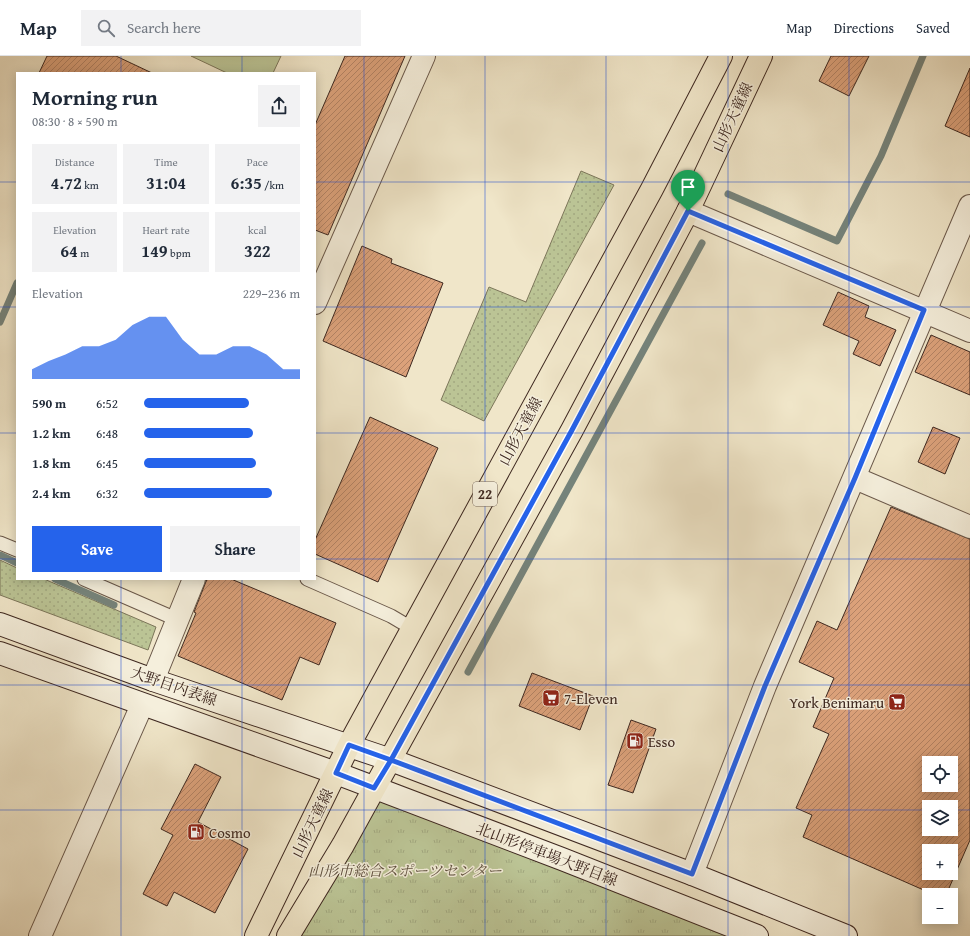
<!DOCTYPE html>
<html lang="en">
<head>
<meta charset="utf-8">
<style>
	body { margin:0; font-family:"Gentium Book Plus","Noto Serif JP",serif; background:#f2f2f3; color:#1f2937; height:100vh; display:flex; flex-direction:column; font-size:15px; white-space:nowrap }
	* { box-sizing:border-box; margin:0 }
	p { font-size:13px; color:#747a83 }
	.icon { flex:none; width:22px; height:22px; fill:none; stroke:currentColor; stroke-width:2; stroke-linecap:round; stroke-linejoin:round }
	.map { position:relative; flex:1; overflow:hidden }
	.sheet { position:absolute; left:16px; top:16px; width:300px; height:508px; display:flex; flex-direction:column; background:#fff; border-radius:0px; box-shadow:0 2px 10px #0003 }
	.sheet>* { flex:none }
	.buttons { position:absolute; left:922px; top:700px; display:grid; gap:8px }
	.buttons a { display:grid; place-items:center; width:36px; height:36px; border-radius:0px; background:#fff; box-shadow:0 2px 10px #0003; font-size:20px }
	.pin { position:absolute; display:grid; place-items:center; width:34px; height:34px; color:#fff; margin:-41px -17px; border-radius:50% 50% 50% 0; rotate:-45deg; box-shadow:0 0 4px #0007 }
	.pin .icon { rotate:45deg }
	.round { display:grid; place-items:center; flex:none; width:42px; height:42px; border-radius:0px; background:#f2f2f3 }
	.headline { display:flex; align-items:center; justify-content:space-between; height:68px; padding:0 16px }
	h1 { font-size:22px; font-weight:700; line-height:30px }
	.stats { display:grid; grid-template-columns:repeat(3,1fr); gap:6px; height:68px; padding:4px 16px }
	.stats div { display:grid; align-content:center; border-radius:0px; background:#f2f2f3; text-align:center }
	.stats b { font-size:17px; font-weight:700 }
	.stats small { font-size:11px; font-weight:400 }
	.stats p { font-size:11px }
	.chart { height:112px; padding:8px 16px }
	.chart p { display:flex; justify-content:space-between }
	.chart svg { width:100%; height:72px; margin-top:4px; fill:#2563eb; opacity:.7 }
	.cta { display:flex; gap:8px; margin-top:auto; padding:8px 16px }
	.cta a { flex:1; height:46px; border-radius:0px; background:#2563eb; color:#fff; font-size:16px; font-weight:700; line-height:46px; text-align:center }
	.cta a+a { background:#f2f2f3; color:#1f2937 }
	ul { padding:0 16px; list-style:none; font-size:13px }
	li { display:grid; grid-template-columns:64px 48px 1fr; align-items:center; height:30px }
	li i { height:10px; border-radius:5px; background:#2563eb }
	header { display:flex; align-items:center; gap:24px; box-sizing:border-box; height:56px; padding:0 20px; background:#fff; border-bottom:1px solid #e0e1e3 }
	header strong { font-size:19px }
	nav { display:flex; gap:22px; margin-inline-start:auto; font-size:14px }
	.search { width:280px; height:36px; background:#f2f2f3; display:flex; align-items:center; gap:10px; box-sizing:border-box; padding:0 14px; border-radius:0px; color:#747a83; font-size:15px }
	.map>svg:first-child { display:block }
</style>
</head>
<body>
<header>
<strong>Map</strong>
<div class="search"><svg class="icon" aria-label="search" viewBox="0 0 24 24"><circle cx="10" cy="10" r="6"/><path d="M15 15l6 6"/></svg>Search here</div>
<nav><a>Map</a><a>Directions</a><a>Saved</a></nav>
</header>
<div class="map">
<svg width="970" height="880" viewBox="0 0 970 880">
	<defs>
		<pattern id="grass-dots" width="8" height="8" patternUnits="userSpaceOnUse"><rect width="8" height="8" fill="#bbc495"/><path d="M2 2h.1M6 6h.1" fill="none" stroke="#a2a880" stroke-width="1.8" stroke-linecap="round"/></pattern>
		<pattern id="park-tufts" width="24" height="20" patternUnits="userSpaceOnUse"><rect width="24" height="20" fill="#bbc495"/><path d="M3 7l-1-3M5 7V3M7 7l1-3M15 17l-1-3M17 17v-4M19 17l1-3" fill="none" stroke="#a2a880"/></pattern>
		<pattern id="building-hatch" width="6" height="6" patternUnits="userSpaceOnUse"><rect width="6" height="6" fill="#dba17a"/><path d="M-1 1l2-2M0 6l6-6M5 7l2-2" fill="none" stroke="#b38364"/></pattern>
	</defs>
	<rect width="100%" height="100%" fill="#f0e6c9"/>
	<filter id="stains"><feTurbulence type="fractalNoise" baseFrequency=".005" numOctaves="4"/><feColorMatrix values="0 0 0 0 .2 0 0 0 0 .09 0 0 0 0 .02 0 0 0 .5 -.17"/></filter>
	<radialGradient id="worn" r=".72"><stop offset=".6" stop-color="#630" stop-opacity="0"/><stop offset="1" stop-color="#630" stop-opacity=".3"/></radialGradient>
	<g fill="url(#grass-dots)" stroke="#7c765a">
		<path d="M581,115L614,129L484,365L441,344L489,231L526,246Z"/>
		<path d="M0,504L17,512V523H44L156,571L148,594L0,539Z"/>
	</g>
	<path fill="url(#park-tufts)" stroke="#7c765a" d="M374,732L757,880H288Z"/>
	<path fill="#bbc495" stroke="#7c765a" d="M191,0H281L273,17H227Z"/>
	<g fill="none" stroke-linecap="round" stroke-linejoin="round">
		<g stroke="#75837b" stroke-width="7">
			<path d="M728,138L837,185L881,100L923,0"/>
			<path d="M0,266L17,227"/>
			<path d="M0,499L17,507"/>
			<path d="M55,523L114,549"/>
			<path d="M468,616L702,187"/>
		</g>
	</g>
	<g fill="url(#building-hatch)" stroke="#3e2820" fill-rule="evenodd">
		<path d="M47,0H116L152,17H39Z"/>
		<path d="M345,0H405L328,179L315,174V69Z"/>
		<path d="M831,0H869L849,40L819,25Z"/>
		<path d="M970,12V81L945,70Z"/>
		<path d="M362,190L392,203L391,207L443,227L406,321L323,285Z"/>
		<path d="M838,236L869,250L865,261L896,274L880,310L853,298L859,285L823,269Z"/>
		<path d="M931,279L970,296V339L915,316Z"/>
		<path d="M370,361L438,392L378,526L315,498V484Z"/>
		<path d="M933,371L960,382L945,418L918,406Z"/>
		<path d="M891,451L970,483V784L946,839H935L803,781L812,759L796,752L829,678L813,671L834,622L799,606L817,565L837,574ZM929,707H951V729H929ZM929,751H951V773H929ZM929,795H951V817H929Z"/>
		<path d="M207,523H231L336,567L319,609L300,601L282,644L178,600L196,557L194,556Z"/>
		<path d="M532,617L593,640L580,674L519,650Z"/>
		<path d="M631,664L656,673L633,737L608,729Z"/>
		<path d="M195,708L221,721L198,766L248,793L215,857L174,836L167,850L143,838L173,779L161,773Z"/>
	</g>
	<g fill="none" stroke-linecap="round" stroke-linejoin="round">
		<defs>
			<g id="service">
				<path d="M0,487L17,494"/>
				<path d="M84,523L176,563"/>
				<path d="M307,523L391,560L413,573"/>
			</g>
			<g id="minor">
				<path d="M315,247L424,0"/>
				<path d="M153,624L194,523"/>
				<path d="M40,880L142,649"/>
			</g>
			<g id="tertiary">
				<path d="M688,155L970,275"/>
				<path d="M855,422L970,471"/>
				<path d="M692,818L765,630L970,150"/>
			</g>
			<g id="secondary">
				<path d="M0,568L153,624L391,704L692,818L846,880"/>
				<path d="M0,597L336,717L562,803L757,880"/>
			</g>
			<g id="primary">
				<path d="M256,880L349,689L652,133L721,0"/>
				<path d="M288,880L343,789L572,374L688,155L761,0"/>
			</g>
		</defs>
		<use href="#service" stroke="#6a584a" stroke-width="15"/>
		<use href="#minor" stroke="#6a584a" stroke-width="24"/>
		<use href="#tertiary" stroke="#6a584a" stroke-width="24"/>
		<use href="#secondary" stroke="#3e2820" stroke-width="24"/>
		<use href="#primary" stroke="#3e2820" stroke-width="24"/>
		<use href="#service" stroke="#f5efdc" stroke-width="13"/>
		<use href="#minor" stroke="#f5efdc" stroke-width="22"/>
		<use href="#tertiary" stroke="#f5efdc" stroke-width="22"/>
		<use href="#secondary" stroke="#f5efdc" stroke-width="22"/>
		<use href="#primary" stroke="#f0e6c9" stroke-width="22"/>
	</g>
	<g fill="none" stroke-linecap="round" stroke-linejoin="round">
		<defs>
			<path id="route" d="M688,155L572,374L391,704L349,689L336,717L374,732L391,704L692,818L765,630L855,422L924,254L688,155"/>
		</defs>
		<use href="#route" stroke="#fff" stroke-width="8"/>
		<use href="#route" stroke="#2563eb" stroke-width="5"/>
	</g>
	<path fill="none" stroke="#1d4ed8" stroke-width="1" stroke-opacity="0.55" d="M121,0V17M242,0V17M364,0V880M485,0V880M606,0V880M728,0V880M849,0V880M0,126H17M315,126H970M0,251H17M315,251H970M0,377H17M315,377H970M0,503H17M315,503H970M121,523V880M242,523V880M0,629H970M0,754H929M951,754H970"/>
	<defs>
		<symbol id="supermarket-square" viewBox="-11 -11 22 22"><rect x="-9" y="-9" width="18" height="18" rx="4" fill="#8f2418" stroke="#f5efdc"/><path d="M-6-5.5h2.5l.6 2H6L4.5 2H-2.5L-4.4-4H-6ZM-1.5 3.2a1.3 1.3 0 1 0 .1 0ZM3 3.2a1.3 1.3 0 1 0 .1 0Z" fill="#fff"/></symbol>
		<symbol id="fuel-square" viewBox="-11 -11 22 22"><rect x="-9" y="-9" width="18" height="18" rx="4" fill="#8f2418" stroke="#f5efdc"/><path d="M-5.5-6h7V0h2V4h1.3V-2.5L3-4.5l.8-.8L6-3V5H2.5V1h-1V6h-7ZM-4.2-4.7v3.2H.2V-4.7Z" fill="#fff"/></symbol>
	</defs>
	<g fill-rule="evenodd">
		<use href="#supermarket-square" x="541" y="632" width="20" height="20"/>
		<use href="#supermarket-square" x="887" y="636" width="20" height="20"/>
		<use href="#fuel-square" x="625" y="675" width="20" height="20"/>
		<use href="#fuel-square" x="186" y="766" width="20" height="20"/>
	</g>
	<g text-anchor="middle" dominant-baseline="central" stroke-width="3" stroke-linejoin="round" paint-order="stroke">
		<rect fill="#f5efdc" stroke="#756458" stroke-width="1" x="473" y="426" width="24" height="24" rx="3"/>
		<g font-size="14" font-weight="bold" fill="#3e2820">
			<text x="485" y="438">22</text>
		</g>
		<g font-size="15" fill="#3e2820" stroke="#f5efdc">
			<text transform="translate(732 61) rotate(-65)">山形天童線</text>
			<text transform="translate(520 375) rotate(-62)">山形天童線</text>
			<text transform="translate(174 630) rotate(19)">大野目内表線</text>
			<text transform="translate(312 767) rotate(-64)">山形天童線</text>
			<text transform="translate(547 798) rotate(21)">北山形停車場大野目線</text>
		</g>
		<g font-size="15" fill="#3e2820" stroke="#f5efdc" text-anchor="start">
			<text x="564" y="642">7-Eleven</text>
			<text x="884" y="646" text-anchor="end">York Benimaru</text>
			<text x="648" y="685">Esso</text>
			<text x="209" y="776">Cosmo</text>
		</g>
		<g font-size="15" font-style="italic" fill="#5d4f3d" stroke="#f5efdc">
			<text x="405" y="814">山形市総合スポーツセンター</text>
		</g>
	</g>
	<rect width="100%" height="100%" filter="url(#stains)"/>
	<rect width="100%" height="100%" fill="url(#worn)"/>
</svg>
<div class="buttons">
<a><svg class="icon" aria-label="locate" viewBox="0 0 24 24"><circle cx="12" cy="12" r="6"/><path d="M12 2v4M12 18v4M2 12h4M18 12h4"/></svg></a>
<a><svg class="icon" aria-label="layers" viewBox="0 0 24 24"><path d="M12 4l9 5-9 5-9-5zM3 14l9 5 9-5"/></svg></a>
<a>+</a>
<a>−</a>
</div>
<div class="pin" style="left:688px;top:155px;background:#1e9e55"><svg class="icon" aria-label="arrive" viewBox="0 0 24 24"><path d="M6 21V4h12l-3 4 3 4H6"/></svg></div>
<section class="sheet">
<div class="headline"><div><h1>Morning run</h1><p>08:30 · 8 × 590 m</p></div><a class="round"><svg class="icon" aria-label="share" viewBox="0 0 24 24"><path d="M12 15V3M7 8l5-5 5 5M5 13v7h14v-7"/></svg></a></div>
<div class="stats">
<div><p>Distance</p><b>4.72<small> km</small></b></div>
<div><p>Time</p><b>31:04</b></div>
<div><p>Pace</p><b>6:35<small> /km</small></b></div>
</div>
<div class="stats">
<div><p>Elevation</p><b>64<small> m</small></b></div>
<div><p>Heart rate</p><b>149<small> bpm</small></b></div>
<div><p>kcal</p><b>322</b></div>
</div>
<div class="chart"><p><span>Elevation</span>229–236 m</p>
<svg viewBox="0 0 160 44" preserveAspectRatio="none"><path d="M0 44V38L10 33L20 29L30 24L40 24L50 20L60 11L70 6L80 6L90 20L100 29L110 29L120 24L130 24L140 29L150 38L160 38V44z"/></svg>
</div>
<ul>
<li><b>590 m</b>6:52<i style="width:67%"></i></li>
<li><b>1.2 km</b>6:48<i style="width:70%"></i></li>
<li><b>1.8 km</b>6:45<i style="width:72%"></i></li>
<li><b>2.4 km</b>6:32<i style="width:82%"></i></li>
</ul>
<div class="cta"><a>Save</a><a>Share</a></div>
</section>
</div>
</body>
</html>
